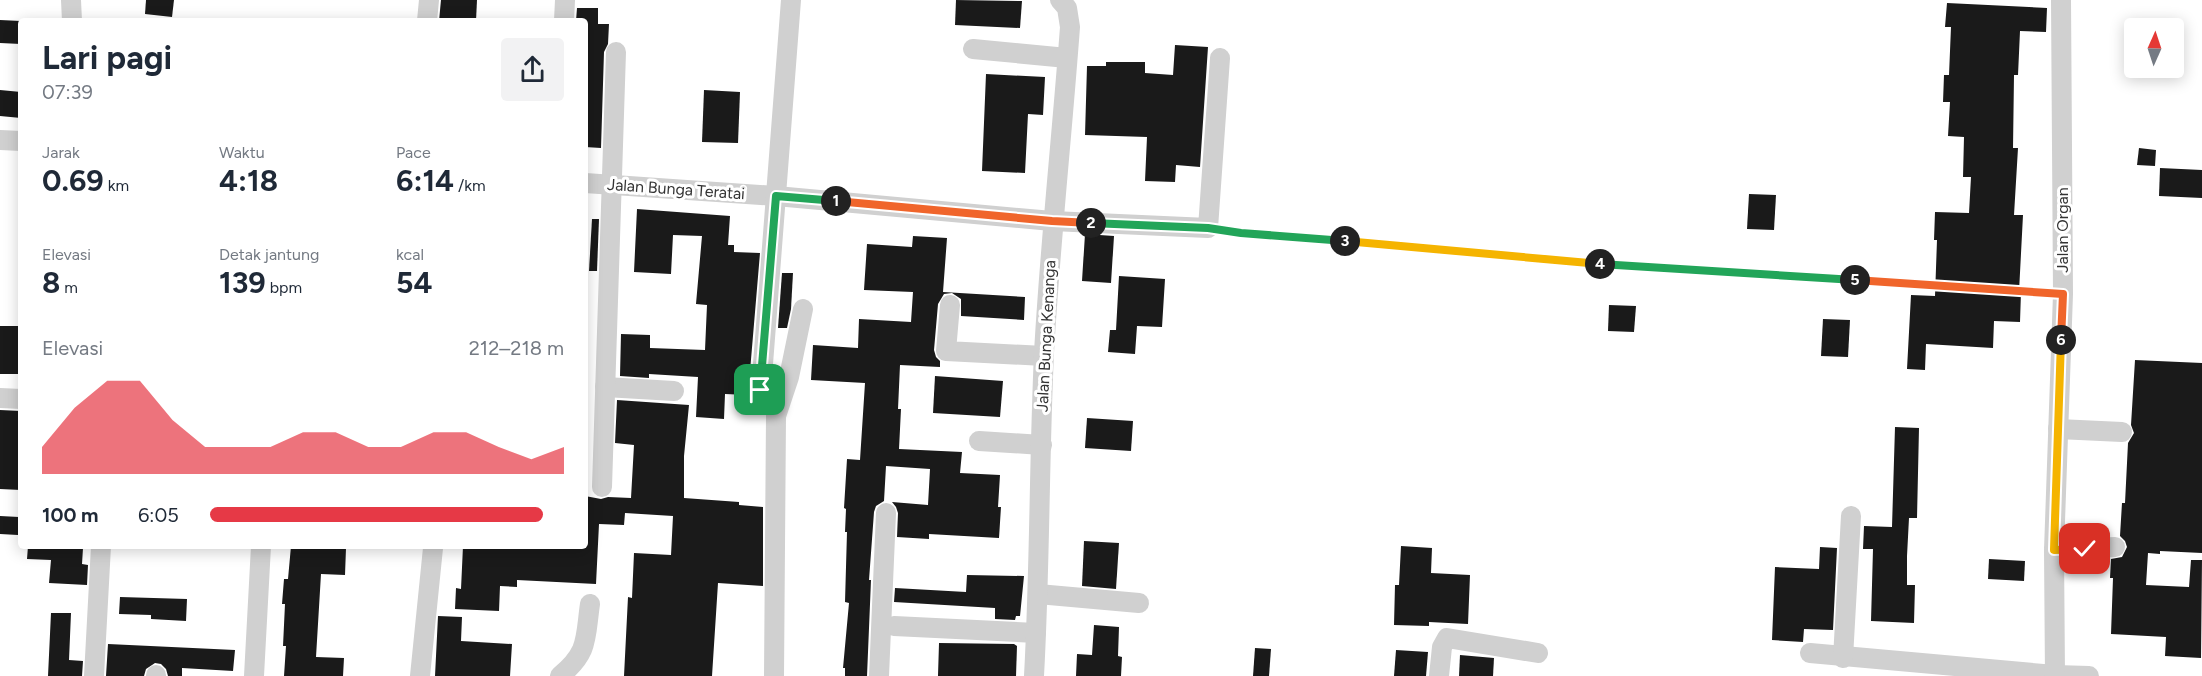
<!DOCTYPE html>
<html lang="id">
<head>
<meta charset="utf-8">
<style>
	body { margin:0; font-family:Figtree,sans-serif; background:#f2f2f3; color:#1f2937; height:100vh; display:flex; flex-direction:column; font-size:22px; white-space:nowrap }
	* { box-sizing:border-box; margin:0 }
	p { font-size:20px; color:#747a83 }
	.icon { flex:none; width:33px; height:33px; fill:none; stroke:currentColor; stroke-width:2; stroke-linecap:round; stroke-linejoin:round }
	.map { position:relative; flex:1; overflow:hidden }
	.details { position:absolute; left:18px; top:18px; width:570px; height:531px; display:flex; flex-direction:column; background:#fff; border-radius:6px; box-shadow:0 3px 15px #0003 }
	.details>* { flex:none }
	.needle { width:39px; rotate:3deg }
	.controls { position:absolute; left:2124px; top:18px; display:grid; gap:12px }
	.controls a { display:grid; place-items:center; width:60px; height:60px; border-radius:6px; background:#fff; box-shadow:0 3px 15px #0003; font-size:30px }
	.pin { position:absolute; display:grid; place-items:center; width:51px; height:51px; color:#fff; margin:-26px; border-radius:12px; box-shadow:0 3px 9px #0006 }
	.km { position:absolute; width:30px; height:30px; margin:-15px; border-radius:50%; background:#222; color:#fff; font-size:16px; line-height:30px; text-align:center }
	.round { display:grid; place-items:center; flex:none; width:63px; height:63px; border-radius:6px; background:#f2f2f3 }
	.head { display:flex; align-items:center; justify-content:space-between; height:102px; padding:0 24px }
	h1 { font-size:33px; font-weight:700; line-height:45px }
	.figures { display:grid; grid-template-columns:repeat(3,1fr); gap:9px; height:102px; padding:6px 24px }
	.figures div { display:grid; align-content:center }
	.figures b { font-size:30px; font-weight:700 }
	.figures small { font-size:16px; font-weight:400 }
	.figures p { font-size:16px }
	.chart { height:168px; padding:12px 24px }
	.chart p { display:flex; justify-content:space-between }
	.chart svg { width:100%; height:108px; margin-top:6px; fill:#e63946; opacity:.7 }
	ul { padding:0 24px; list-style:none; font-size:20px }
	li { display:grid; grid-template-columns:96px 72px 1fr; align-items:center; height:45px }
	li i { height:15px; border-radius:8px; background:#e63946 }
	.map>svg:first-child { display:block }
</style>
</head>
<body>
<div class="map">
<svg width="2202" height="676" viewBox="0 0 2202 676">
	<rect width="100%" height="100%" fill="#fff"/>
	<g fill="#1a1a1a">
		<path d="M146,0H174L172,17L145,14Z"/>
		<path d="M441,0H477L476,21H439Z"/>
		<path d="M956,0L1022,1L1020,28L955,25Z"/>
		<path d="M1947,3L2047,8L2046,32L2020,31L2018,75H2014L2013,148H2018L2014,215H2023L2019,292H2021L2020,322L1994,321L1993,348L1926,344L1925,370L1907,369L1911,295L1935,296L1937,240H1934L1935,212L1969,213L1971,177H1963L1964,137L1948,136L1950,102H1943L1944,75H1949L1951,27H1945Z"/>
		<path d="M577,8H598V24H609L608,44L604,52L601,148L585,147V21H576Z"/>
		<path d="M0,20L21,21V44L0,43Z"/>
		<path d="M1175,45L1208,47L1200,167L1176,165L1175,182L1145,181L1147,137L1085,135L1087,66H1106V62H1145V73L1173,75Z"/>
		<path d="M986,74L1045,77L1043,115L1028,114L1025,173L982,171Z"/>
		<path d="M0,90L21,92V118L0,116Z"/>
		<path d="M704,90L740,92L738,143L702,142Z"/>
		<path d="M2139,148L2156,150L2155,166L2137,165Z"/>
		<path d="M2160,168L2202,170V198L2159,196Z"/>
		<path d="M1749,194L1776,195L1774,230L1747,229Z"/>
		<path d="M637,209L730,216L728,245H734V252L760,253L748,395L725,394L724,419L696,417L698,377L649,374V378L620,376L621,334L650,335V348L705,350L707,305L696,304L702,236L673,235L671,274L634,272Z"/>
		<path d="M592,219H599L597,271H589Z"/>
		<path d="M1085,234L1114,236L1111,283L1082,281Z"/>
		<path d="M913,236L947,238L943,292L1025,297L1024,320L961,316V299L952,293L944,294L938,304L934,350L936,357L940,361V367L900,365L898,409H901L899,449L962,452L960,473L1000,475L998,507H1001L999,538L929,534V539L897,537L898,513L896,507L892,502L928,505L930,469L886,466L884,501L876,506L874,512L869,580H871L867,676H845V668H843L849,603L845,602L847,532H845L846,509L844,508L847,459L860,460L865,383L811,380L813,345L858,348L859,319L911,322L913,292L864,290L867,244L912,247Z"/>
		<path d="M782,273H793L791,309L787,328H778Z"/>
		<path d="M1119,276L1165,279L1162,327L1137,326L1135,354L1108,352L1110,330H1116Z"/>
		<path d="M1609,305L1636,306L1634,332L1608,331Z"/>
		<path d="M1823,319L1850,320L1848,357L1821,356Z"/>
		<rect x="0" y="326" width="21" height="48"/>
		<path d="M2135,360L2202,363V553L2160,551V554L2148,553L2146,585L2189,587L2191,560H2202L2201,658L2165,656L2166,637L2111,634L2113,578H2110L2111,559L2122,557L2127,547L2125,541L2120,536L2122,503H2125L2128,443L2134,433L2131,425Z"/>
		<path d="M935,376L1003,381L1000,417L933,413Z"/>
		<path d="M617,400L689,405L684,456V498L739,502V505L763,507V586L718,583L712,676H624L628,597L632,598L634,553L671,555L673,516L625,513L624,525L599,524L596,584L517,580V587L500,586L499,611L455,609L456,588L461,589L463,546H585V496L601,499L608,497L631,498L634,445L615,443Z"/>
		<path d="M0,410L21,411V490L0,489Z"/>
		<path d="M1087,418L1133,421L1131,451L1085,448Z"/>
		<path d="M1895,427L1919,428L1917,518H1909L1907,556V585H1915L1914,623L1871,621L1873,549H1863L1864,526L1892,527Z"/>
		<path d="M0,516L19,517L18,535L0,534Z"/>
		<path d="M1084,541L1119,543L1116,589L1082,586Z"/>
		<path d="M28,546L83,548L82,564L88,565L87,585L49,583L51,560L27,559Z"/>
		<path d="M291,546L346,548L345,575L321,574L316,657L344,658L343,676H284L286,646H283L285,604H282L284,579H288Z"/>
		<path d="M1401,546L1432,548L1431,573L1470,575L1468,624L1429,622V626L1394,625L1395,585H1399Z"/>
		<path d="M1820,547L1837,548L1833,630L1804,629L1803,642L1772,640L1775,567L1819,569Z"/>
		<path d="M1989,559L2025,561L2024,581L1988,579Z"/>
		<path d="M967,575L1024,576L1020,616H1016L1015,620L995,619V608L894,602L895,588L966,592Z"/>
		<path d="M120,597L187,599L186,621L151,619V615L119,614Z"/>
		<path d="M51,613H71L69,660L83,661L82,676H48Z"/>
		<path d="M438,616L462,617L461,641L512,644L510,676H435Z"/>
		<path d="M1094,625L1119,627L1118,656L1122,657L1121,676H1076L1077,654L1092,655Z"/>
		<path d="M939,643L1014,644L1017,646L1016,676H938Z"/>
		<path d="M108,644L235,650L233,671L182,668V676H168L166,669L161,664L155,663L146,669L144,676H106Z"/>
		<path d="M1255,648L1271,649L1269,676H1253Z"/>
		<path d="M1396,650L1428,652L1426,676H1394Z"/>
		<path d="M1460,655L1494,658L1493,676H1459Z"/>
	</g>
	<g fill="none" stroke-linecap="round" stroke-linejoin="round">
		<path stroke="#cdcdcd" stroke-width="3" stroke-dasharray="3 3" stroke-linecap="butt" d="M1224,230L1616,265L2046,292"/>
		<g stroke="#d0d0d0" stroke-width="20">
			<path d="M71,0L72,21"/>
			<path d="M427,21L429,0"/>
			<path d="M564,21L565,0"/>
			<path d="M973,49L1067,58"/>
			<path d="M0,140L21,141"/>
			<path d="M585,183L776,196L1052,221L1208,228L1220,58"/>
			<path d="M950,305L946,351L1044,356"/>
			<path d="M605,387L674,391"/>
			<path d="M761,390L791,0"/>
			<path d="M0,398L21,399"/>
			<path d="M2058,429L2122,432"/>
			<path d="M979,441L1042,445"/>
			<path d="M602,487L616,52"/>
			<path d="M2054,550L2115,547"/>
			<path d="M1038,594L1139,603"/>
			<path d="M894,626L1036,633"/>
			<path d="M1810,653L2055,675L2089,676"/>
			<path d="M1843,658L1851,516"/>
			<path d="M94,676L101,546"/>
			<path d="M156,676V675"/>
			<path d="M254,676L261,546"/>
			<path d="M420,676L433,548"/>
			<path d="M560,676C589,652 585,639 590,604"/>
			<path d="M774,676L776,416L789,377L803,309"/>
			<path d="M879,676L886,513"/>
			<path d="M1034,676C1040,568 1039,461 1044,353C1050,244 1062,136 1070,27L1067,8L1060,0"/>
			<path d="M1439,676L1442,647L1447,638L1538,653"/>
			<path d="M2055,676L2054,550L2063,294L2061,0"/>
		</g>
	</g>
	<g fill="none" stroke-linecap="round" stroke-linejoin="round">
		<defs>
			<path id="split-1" d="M760,390L776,196L836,201"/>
			<path id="split-2" d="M836,201L1052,221L1091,223"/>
			<path id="split-3" d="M1091,223L1208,228L1241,233L1345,241"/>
			<path id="split-4" d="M1345,241L1600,264"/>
			<path id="split-5" d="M1600,264L1855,280"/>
			<path id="split-6" d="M1855,280L2063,294L2061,340"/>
			<path id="split-7" d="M2061,340L2054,550L2085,549"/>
		</defs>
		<use href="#split-1" stroke="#fff" stroke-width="12"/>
		<use href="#split-2" stroke="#fff" stroke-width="12"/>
		<use href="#split-3" stroke="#fff" stroke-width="12"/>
		<use href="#split-4" stroke="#fff" stroke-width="12"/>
		<use href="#split-5" stroke="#fff" stroke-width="12"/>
		<use href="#split-6" stroke="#fff" stroke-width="12"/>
		<use href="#split-7" stroke="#fff" stroke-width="12"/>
		<use href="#split-1" stroke="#22a559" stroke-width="8"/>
		<use href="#split-2" stroke="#f0652b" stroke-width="8"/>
		<use href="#split-3" stroke="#22a559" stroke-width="8"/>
		<use href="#split-4" stroke="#f5b400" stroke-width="8"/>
		<use href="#split-5" stroke="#22a559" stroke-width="8"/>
		<use href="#split-6" stroke="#f0652b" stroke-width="8"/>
		<use href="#split-7" stroke="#f5b400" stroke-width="8"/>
	</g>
	<g text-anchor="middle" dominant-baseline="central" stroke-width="6" stroke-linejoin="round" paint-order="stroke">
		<g font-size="16" fill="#333" stroke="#fff">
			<text transform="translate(676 189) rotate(4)">Jalan Bunga Teratai</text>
			<text transform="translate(2062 230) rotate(-90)">Jalan Organ</text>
			<text transform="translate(1046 336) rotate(-87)">Jalan Bunga Kenanga</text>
		</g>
	</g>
</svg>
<div class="controls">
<a><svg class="needle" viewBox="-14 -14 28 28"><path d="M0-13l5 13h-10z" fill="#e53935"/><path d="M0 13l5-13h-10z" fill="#747a83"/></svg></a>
</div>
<div class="pin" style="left:760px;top:390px;background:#1e9e55"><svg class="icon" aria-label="arrive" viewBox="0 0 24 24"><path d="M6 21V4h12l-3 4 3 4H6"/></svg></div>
<div class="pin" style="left:2085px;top:549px;background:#d93025"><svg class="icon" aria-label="check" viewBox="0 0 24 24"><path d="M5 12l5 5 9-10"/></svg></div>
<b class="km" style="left:836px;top:201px">1</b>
<b class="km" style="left:1091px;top:223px">2</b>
<b class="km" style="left:1345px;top:241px">3</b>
<b class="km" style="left:1600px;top:264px">4</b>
<b class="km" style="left:1855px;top:280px">5</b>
<b class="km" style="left:2061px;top:340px">6</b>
<section class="details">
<div class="head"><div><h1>Lari pagi</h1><p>07:39</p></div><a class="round"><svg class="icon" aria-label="share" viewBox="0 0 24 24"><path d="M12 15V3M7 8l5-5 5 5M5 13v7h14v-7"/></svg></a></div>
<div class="figures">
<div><p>Jarak</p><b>0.69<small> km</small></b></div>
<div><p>Waktu</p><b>4:18</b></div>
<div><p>Pace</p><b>6:14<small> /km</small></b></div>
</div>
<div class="figures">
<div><p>Elevasi</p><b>8<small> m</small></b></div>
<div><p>Detak jantung</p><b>139<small> bpm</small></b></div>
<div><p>kcal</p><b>54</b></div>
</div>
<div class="chart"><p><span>Elevasi</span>212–218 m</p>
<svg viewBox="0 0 160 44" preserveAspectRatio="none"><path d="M0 44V33L10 17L20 6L30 6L40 22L50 33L60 33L70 33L80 27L90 27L100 33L110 33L120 27L130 27L140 33L150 38L160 33V44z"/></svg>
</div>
<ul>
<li><b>100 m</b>6:05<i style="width:94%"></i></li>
</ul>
</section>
</div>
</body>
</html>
